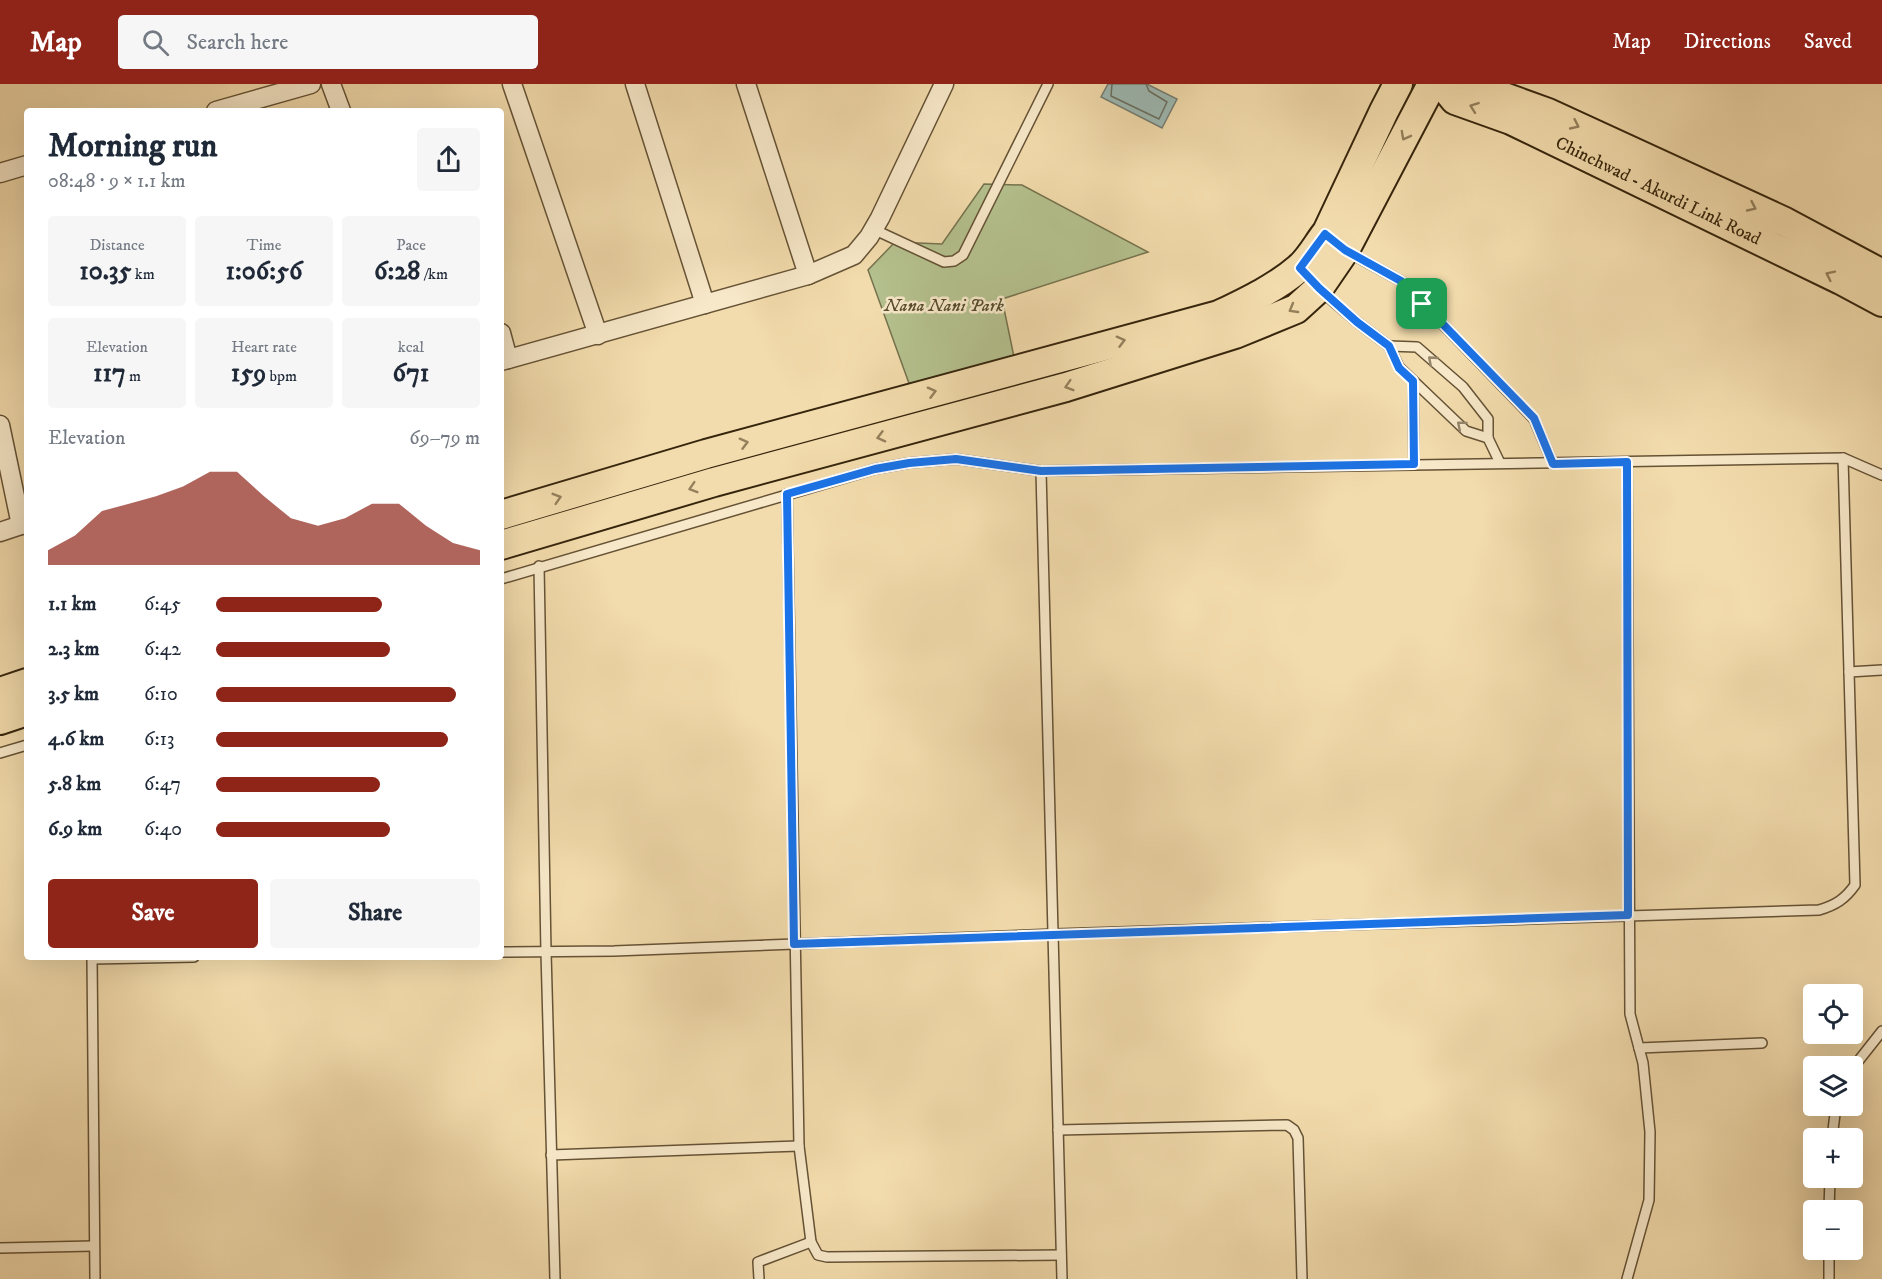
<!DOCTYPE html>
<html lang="en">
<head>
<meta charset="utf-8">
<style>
	body { margin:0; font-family:"IM FELL DW Pica",serif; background:#f6f6f7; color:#1f2937; height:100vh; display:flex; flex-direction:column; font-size:22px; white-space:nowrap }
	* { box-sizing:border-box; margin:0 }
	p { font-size:20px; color:#747a83 }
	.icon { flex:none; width:33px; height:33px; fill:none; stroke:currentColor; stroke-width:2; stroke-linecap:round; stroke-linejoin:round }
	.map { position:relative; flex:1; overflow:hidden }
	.drawer { position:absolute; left:24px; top:24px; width:480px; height:852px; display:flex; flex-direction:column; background:#fff; border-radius:6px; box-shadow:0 6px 24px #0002 }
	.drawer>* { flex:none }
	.tools { position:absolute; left:1803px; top:900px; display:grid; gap:12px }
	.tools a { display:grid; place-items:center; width:60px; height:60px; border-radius:6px; background:#fff; box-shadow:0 6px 24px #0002; font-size:30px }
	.pin { position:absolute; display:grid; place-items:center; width:51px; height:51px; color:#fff; margin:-26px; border-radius:12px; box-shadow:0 3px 9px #0006 }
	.round { display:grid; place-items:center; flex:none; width:63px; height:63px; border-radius:6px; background:#f6f6f7 }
	.headline { display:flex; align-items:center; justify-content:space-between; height:102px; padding:0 24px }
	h1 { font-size:33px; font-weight:700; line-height:45px }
	.metrics { display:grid; grid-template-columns:repeat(3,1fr); gap:9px; height:102px; padding:6px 24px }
	.metrics div { display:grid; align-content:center; border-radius:6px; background:#f6f6f7; text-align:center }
	.metrics b { font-size:26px; font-weight:700 }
	.metrics small { font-size:16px; font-weight:400 }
	.metrics p { font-size:16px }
	.chart { height:168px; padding:12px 24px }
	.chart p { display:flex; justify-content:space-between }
	.chart svg { width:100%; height:108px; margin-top:6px; fill:#8f2418; opacity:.7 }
	.button { display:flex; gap:12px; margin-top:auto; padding:12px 24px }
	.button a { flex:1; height:69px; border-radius:6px; background:#8f2418; color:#fff; font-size:24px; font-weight:700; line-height:69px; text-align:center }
	.button a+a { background:#f6f6f7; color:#1f2937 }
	ul { padding:0 24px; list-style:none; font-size:20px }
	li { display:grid; grid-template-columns:96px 72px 1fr; align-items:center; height:45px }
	li i { height:15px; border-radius:8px; background:#8f2418 }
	header { display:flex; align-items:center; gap:36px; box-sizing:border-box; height:84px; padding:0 30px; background:#8f2418; color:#fff }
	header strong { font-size:28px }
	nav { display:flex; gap:33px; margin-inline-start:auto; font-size:21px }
	.search { width:420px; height:54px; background:#f6f6f7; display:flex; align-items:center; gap:15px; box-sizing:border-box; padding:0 21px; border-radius:6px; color:#747a83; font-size:22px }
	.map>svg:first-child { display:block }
</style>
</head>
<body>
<header>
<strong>Map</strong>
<div class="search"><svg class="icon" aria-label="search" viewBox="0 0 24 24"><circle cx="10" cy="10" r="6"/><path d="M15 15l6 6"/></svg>Search here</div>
<nav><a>Map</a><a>Directions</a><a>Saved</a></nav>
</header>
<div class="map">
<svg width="1882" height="1195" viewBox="0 0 1882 1195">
	<rect width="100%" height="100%" fill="#f2dbac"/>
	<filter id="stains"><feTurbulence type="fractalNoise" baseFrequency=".00333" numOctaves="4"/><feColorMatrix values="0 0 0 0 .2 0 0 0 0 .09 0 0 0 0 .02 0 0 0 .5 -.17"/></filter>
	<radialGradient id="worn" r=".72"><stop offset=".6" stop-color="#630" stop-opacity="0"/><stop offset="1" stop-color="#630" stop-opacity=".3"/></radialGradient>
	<path fill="#b4c18e" stroke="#75734e" stroke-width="1.5" d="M984,100L1022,101L1148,168L1002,215L1014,273L910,302L868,186L895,158L942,160Z"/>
	<path fill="#9db9b3" stroke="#747e71" stroke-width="1.5" d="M1108,0H1147L1177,15L1162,44L1101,13Z"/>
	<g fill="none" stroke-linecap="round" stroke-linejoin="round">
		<path stroke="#6a6f60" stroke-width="1.5" d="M1112,0L1111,12L1159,35L1167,18L1149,7L1146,0"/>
		<defs>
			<g id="service">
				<path d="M873,145L944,178L954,177L963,171L1048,0"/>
				<path d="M1348,168L1401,197L1534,335L1553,380"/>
				<path d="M1320,206L1357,238L1389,262L1399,283L1466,347L1488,354L1500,379"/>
				<path d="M1389,262L1417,263L1463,303L1488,335V354"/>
				<path d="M1413,297L1414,380"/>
				<path d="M1627,378L1630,930L1643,979L1650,1048L1649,1116L1627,1195"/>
				<path d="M1041,387L1062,1195"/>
				<path d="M787,410L799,1062L811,1158L818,1171L827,1173L1061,1171"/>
				<path d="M539,482L546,868L555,1195"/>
				<path d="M501,495L875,385L909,379L956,375L1041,387L1843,374L1882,391"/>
				<path d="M1849,588L1882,586"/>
				<path d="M0,669L27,661"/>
				<path d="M501,868L614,867L1054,850L1819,826C1836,821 1845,815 1855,801L1843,374"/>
				<path d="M92,873L95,1195"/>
				<path d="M92,875L194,873"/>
				<path d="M1639,964L1762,959"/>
				<path d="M1852,985L1882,947"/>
				<path d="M1058,1046L1287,1041L1294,1046L1298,1054L1302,1195"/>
				<path d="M1832,1054L1836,1022"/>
				<path d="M551,1071L799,1062"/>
				<path d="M1829,1126L1830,1094"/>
				<path d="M0,1164L94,1162"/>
				<path d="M759,1195L758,1178L811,1158"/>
				<path d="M1829,1195V1166"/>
			</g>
			<g id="minor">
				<path d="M331,0L341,27"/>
				<path d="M512,0L598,251"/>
				<path d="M635,0L705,220"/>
				<path d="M746,0L808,191"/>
				<path d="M216,27L311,0"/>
				<path d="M0,89L27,81"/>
				<path d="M501,249L508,275"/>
				<path d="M501,277L808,191L854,171L869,153L880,134L944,0"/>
				<path d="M0,341L21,441"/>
				<path d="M0,448L27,439"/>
			</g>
			<g id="primary">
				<path id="s1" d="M1443,1L1455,16L1511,36L1841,196L1882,218"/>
				<path d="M1471,1L1548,29L1785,138L1882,190"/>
				<path d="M501,431L706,370L1219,231C1246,218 1276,204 1299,184C1310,175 1318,159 1327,148L1384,27L1398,0"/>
				<path d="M501,461L714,398L1066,303L1235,250L1296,225L1319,204L1345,166L1432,0"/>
				<path d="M0,608L27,599"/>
				<path d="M0,636L27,627"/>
			</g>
		</defs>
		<use href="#service" stroke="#655235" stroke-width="12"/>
		<use href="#minor" stroke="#655235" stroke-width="21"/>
		<use href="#primary" stroke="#36250d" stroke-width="32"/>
		<use href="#service" stroke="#f7e8c9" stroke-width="9"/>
		<use href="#minor" stroke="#f7e8c9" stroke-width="18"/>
		<use href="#primary" stroke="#f2dbac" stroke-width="28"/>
	</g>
	<defs><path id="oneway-chevron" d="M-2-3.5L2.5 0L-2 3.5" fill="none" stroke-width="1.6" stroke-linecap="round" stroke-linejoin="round" transform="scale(1.5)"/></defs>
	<g stroke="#94805c">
		<use href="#oneway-chevron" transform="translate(1474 23) rotate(-160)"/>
		<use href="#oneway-chevron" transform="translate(1575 41) rotate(25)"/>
		<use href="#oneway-chevron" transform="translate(1405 52) rotate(118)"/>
		<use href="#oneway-chevron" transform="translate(1752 123) rotate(25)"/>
		<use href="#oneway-chevron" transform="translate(1830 191) rotate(-154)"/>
		<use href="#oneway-chevron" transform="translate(1293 225) rotate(150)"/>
		<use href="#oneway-chevron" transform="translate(1121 257) rotate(-15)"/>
		<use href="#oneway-chevron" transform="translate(1069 302) rotate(163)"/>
		<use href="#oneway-chevron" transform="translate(932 308) rotate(-15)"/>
		<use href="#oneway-chevron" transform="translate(881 353) rotate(165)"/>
		<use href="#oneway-chevron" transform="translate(744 359) rotate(-15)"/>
		<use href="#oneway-chevron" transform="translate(693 404) rotate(163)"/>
		<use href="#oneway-chevron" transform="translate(557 414) rotate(-17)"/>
	</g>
	<g stroke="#96866b">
		<use href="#oneway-chevron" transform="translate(1432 276) rotate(-139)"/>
		<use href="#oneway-chevron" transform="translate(1461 341) rotate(-140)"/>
	</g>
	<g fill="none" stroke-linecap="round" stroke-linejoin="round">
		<defs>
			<path id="route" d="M1325,150L1345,166L1401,197L1534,334L1553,380L1627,378L1628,831L794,860L787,410L875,385L909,379L956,375L1041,387L1414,380L1413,297L1399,284L1389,262L1357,238L1319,204L1300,184Z"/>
		</defs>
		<use href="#route" stroke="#fff" stroke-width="12"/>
		<use href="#route" stroke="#1a73e8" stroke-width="8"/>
	</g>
	<g text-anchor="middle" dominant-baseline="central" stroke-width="5" stroke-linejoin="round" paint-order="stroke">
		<g font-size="18" fill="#36250d" stroke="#f7e8c9">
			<text stroke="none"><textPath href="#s1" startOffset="242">Chinchwad - Akurdi Link Road</textPath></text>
		</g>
		<g font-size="18" font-style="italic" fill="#564c2d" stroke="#f7e8c9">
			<text x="944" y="222">Nana Nani Park</text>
		</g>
	</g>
	<rect width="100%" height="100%" filter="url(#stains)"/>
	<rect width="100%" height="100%" fill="url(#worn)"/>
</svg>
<div class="tools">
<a><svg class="icon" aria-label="locate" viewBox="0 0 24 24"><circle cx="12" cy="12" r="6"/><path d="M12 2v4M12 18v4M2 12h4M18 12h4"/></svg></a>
<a><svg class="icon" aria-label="layers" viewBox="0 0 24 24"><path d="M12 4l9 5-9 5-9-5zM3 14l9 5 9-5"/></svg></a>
<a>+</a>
<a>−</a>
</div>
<div class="pin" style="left:1422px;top:220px;background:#1e9e55"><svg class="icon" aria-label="arrive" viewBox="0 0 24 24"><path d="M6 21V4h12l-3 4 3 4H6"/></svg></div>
<section class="drawer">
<div class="headline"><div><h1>Morning run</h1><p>08:48 · 9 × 1.1 km</p></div><a class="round"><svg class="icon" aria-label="share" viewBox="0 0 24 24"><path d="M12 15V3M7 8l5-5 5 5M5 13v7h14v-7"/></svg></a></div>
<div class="metrics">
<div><p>Distance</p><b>10.35<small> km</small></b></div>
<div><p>Time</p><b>1:06:56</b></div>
<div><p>Pace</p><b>6:28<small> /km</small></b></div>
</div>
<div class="metrics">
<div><p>Elevation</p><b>117<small> m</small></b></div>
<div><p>Heart rate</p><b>159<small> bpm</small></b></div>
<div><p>kcal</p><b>671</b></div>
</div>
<div class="chart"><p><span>Elevation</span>69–79 m</p>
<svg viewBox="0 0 160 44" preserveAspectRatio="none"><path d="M0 44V38L10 32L20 22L30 19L40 16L50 12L60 6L70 6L80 16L90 25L100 28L110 25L120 19L130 19L140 28L150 35L160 38V44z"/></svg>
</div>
<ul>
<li><b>1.1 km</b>6:45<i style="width:63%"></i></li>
<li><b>2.3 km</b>6:42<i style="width:66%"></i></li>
<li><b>3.5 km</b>6:10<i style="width:91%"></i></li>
<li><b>4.6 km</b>6:13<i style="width:88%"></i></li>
<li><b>5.8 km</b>6:47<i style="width:62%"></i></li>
<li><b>6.9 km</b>6:40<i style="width:66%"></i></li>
</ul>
<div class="button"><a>Save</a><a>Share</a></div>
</section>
</div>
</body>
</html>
